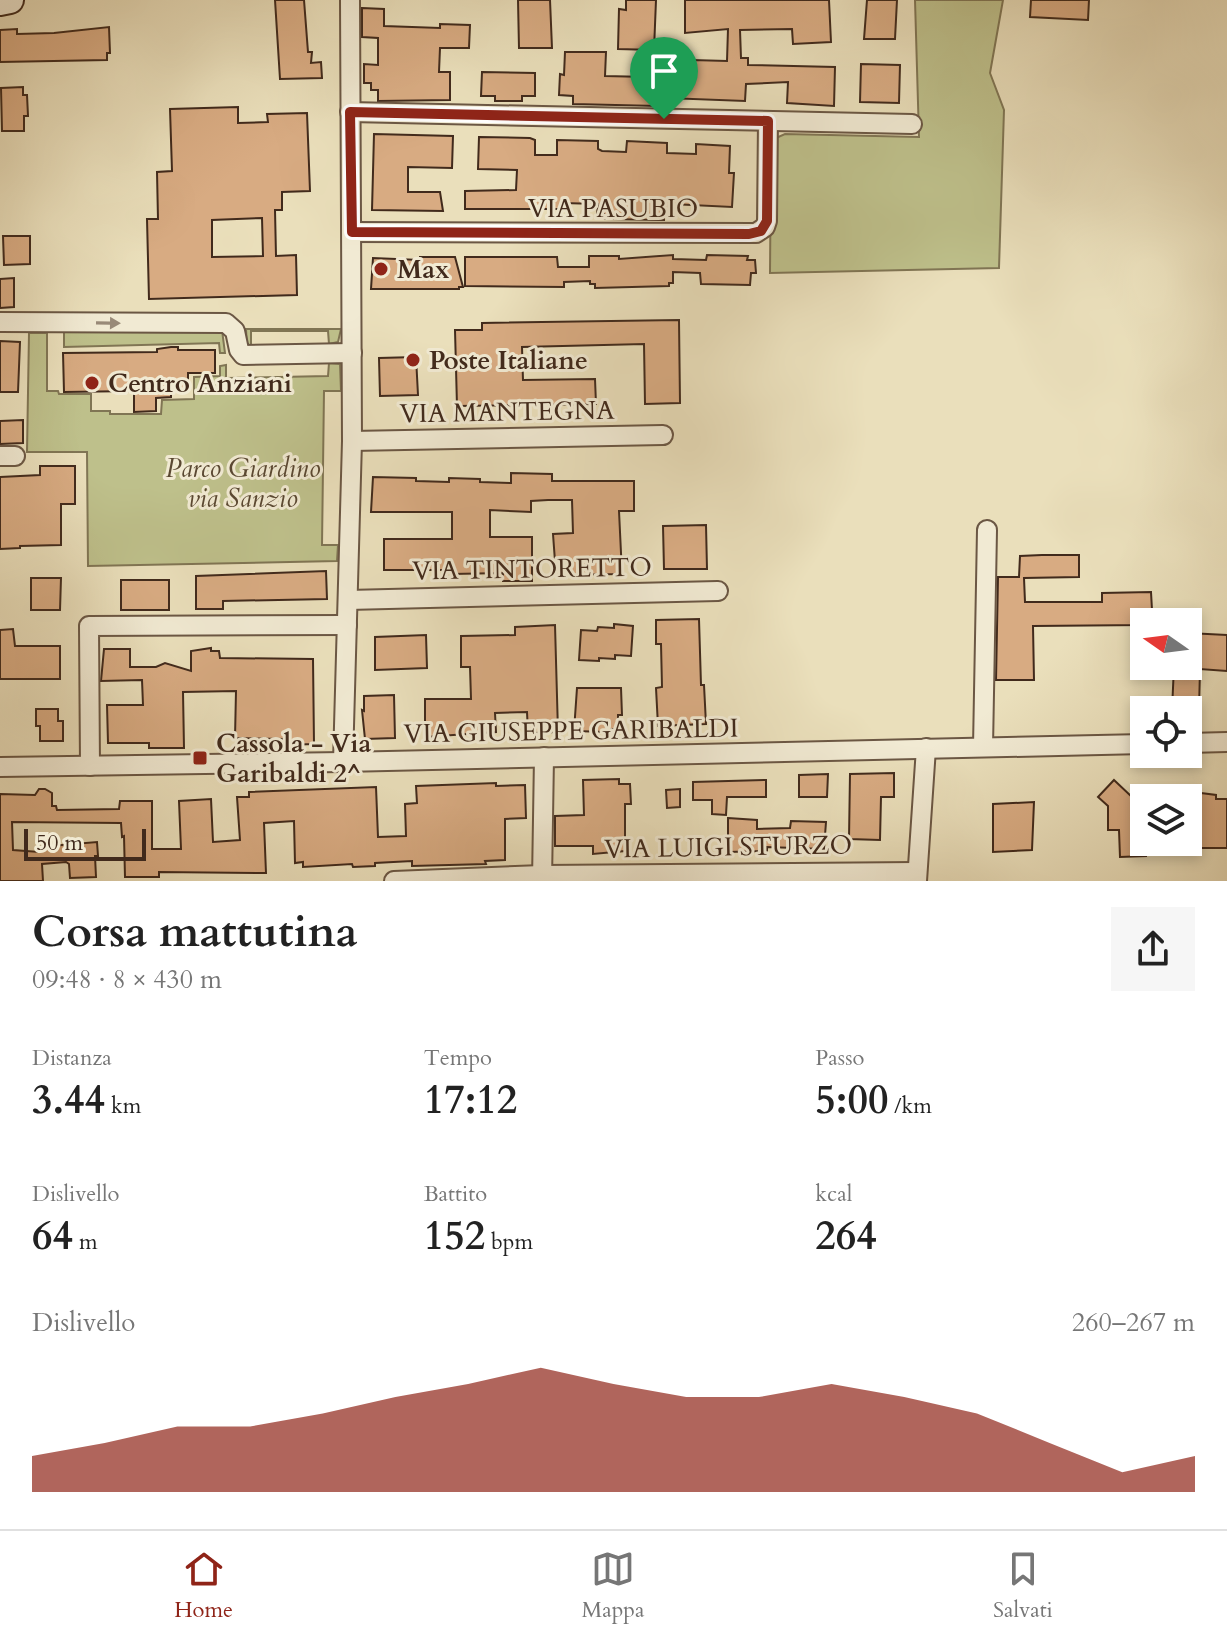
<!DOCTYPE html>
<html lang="it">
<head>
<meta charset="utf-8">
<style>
	body { margin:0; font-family:Cardo,serif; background:#f6f6f6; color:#222; height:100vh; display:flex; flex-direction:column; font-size:30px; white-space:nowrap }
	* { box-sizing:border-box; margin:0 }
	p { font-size:26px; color:#767676 }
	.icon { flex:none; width:44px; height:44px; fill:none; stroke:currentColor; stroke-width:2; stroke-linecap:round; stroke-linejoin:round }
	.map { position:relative; height:881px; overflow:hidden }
	.side { display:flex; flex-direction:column; background:#fff; flex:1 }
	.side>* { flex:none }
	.needle { width:52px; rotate:284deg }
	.buttons { position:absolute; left:1130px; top:608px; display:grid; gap:16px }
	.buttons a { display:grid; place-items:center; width:72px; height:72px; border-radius:0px; background:#fff; box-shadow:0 4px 12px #0003; font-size:40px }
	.scale { position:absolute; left:24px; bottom:20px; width:122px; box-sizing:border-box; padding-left:8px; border:4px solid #412a1c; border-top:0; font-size:22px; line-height:28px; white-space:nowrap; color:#412a1c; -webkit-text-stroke:6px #f1ead3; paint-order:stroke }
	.pin { position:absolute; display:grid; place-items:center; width:68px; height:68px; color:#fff; margin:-82px -34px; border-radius:50% 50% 50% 0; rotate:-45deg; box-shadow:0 0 8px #0007 }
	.pin .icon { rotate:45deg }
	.round { display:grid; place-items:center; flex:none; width:84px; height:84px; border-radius:0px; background:#f6f6f6 }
	.summary { display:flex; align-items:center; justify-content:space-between; height:136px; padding:0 32px }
	h1 { font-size:44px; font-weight:600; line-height:60px }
	.figures { display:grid; grid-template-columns:repeat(3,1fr); gap:12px; height:136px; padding:8px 32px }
	.figures div { display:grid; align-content:center }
	.figures b { font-size:40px; font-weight:600 }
	.figures small { font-size:22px; font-weight:400 }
	.figures p { font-size:22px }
	.chart { height:224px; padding:16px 32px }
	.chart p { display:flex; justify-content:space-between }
	.chart svg { width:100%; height:144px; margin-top:8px; fill:#8f2418; opacity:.7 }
	.menu { display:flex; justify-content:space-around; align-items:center; height:112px; border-top:2px solid #e0e0e0; background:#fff; font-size:22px; color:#767676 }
	.menu a { display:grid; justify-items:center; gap:4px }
	.menu .current { color:#8f2418 }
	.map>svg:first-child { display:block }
</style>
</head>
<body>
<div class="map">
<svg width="1227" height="881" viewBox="0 0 1227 881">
	<rect width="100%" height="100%" fill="#eadfbb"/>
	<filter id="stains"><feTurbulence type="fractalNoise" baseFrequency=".0025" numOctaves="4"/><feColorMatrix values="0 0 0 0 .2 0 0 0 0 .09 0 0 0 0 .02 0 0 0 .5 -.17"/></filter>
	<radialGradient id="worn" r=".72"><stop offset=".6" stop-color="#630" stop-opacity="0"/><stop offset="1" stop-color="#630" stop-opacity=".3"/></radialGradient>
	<g fill="#bec08b" stroke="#807554" stroke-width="2">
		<path d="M915,0H1003L990,73L1004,110L999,268L770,273L771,151L776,138L785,134L919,137Z"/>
		<path d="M246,329H341L338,342L329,344L328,331H251V347H247Z"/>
		<path d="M64,330H222L225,353H220L219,343L64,347Z"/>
		<path d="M29,333H47V391H58L59,394H91V411H110V414H161L162,400L194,399V377L220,376V366L226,365V378L328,376L329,363L340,364L341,391H324L322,545H338L337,561L88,566L87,452H27Z"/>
	</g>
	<g fill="#d8ab82" stroke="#412a1c" stroke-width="2" fill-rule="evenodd">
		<path d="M275,0H304L308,52H312L311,63L321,62L322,78L280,79Z"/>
		<path d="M518,0H550L552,48H519Z"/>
		<path d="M626,0H656L654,50L618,49L619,9L626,10Z"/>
		<path d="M685,0H829L831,42L793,44L792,29L740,30L741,58H748V65L835,67L834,106L787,103L788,82L746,84L745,101L667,98V100H658V106L573,104V96L559,95L560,74L564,75L565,52H606L605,76L692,78V60L727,61L728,29L685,33Z"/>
		<path d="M867,0H897L895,39H864Z"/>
		<path d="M1031,0H1089L1088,20L1030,17Z"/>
		<path d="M362,8L384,9V26L440,28V24L470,25L469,48H440L439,72H450V100L378,101V90H371V83H364V64L378,65V38L362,37Z"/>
		<path d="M109,27L110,53H107V60L0,62V30L17,29V34L54,33Z"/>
		<path d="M861,64L900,65L899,103L860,102Z"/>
		<path d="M482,72L535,73V96H522V101H495V96H481Z"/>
		<path d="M23,87V95H27L28,116H24V131H2L1,88Z"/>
		<path d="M238,107V123L268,122L267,114L307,113L310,191L282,192V210H275L276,256L296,255L297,295L149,299L147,219H158L157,172L172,171L170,109ZM262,218L263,256L212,257V220Z"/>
		<path d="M374,134L453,136L452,168L408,167V192H440L443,211L372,210Z"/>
		<path d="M479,137L530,138L535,140V155H557V140L598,141V149L602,151L626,152L627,141L667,143V153L696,154V144L730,146L729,173H734L732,207L671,204L670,215H664V220L604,219V214H597L598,204L563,203V209H465V191L516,190L517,170L478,169Z"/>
		<path d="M3,236H30V264L4,265Z"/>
		<path d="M673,255V259L706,260L707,255L748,256L747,260H755L756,273H751L750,285L701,284L700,273L673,272V283H669V286L595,288V284H590V281L564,282V287L465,286V257H557L558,267H589V256H619V259Z"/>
		<path d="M420,257H455L463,287H459V289H371L373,258L420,260Z"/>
		<path d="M14,278V307L0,308V279Z"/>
		<path d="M679,320L680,403L645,404L644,344L522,347L523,380L595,379L596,404L457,406L455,330H482V323Z"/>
		<path d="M0,341L20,342L18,392H0Z"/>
		<path d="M171,347H178V350H215V373H188V390L171,391V397L156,398V411L134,412V391L64,392L63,353L157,352V349Z"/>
		<path d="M416,357L418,395L380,396L379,358Z"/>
		<path d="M23,420V443L0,444V421Z"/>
		<path d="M40,466H75V504H61V545L20,546V548L0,549V477L40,475Z"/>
		<path d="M511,473L552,474V481H634V511H619L622,574L556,575L553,534L573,533L572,500H548L531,501V512L490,510V537H532V581H503V573L452,574V570H384V539H452V512H371L373,477L416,478V481L449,482V478L480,479V482L511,483Z"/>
		<path d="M706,525L707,569H664L663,526Z"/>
		<path d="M1042,555H1079V577L1024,578L1025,602H1102V593L1151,592L1152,610H1148V622H1144V625L1033,626L1034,680H996L998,577H1019L1020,556Z"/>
		<path d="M326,571L327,599L223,601V609H196V576Z"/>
		<path d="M31,578H61L60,610H31Z"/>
		<rect x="121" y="580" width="48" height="30"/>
		<path d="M699,619L701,685H704L706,724L658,726L656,688L662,687L661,644H656V620Z"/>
		<path d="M614,624L633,626L631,656L615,655V659L599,658V661L579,660L581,630L597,631L598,627L614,628Z"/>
		<path d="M555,625L558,732L528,733L527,712L495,713L496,732L425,737V699H471L470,667H461V636L515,635V627Z"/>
		<path d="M13,629L15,646H60V679H0V630Z"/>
		<path d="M1188,633L1227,635V671L1200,669L1199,710H1172L1174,666H1188Z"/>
		<path d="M426,635L427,668L375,670V637Z"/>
		<path d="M211,648V651H219L220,658L313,659L314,744L285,745V739L235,738L236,691L183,692L184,748H149V743H108L107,705H143L142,680L101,681L104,649H130V667H156L165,663L191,671V651Z"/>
		<path d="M577,688H621L622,715H618V729H607V732L574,731Z"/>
		<path d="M394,695L395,738L365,739L362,710L364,711V696Z"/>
		<path d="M36,709H58V721H63V741H40V726H36Z"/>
		<path d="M894,773V797H881L880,840L849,839L850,774Z"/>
		<path d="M828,774L827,797H799V775Z"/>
		<path d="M619,779V784H630L631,804H625V851L593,854V846H555V816L584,815L583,780Z"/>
		<path d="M766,780V797H727L726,815L712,814V800H693V782Z"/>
		<path d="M1114,780L1133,798L1144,797L1146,856L1120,857L1119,830H1108V806L1098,797Z"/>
		<path d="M496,783V786L525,785L526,818L505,819V860L485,861L486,864L412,866V861L375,863V866L353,867L352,864L303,867V862L295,863L294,821L264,823L266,873L159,872V877H125L124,836L122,837L121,823L12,822L13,850L39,852V847L97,842L98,856H95L96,877L70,878L69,864L66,862L42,864L43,881H0V794L35,795L39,789H45L52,793V806H56L57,810L119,809L120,801H152V849H181L179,801L211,799L213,842L240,840L237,797H249V792L376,787L378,837L406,836L405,804L417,803L416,786Z"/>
		<path d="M680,789V807L667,808L666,790Z"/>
		<path d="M1201,793L1216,795V799H1227V848H1191V825H1199Z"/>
		<path d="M1034,802L1032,850L993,852V804Z"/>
		<path d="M728,818L757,820V829L790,828L791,821L826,822L824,849L767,847V851L728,852Z"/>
	</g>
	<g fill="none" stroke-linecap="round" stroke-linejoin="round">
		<defs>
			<g id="street">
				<path d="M350,112L912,124"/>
				<path d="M352,232L756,233L765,227L767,221L768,121"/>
				<path d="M0,322L226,323L235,331L239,350L243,355L352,353"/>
				<path d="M352,441L663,435"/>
				<path d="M0,456H15"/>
				<path d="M348,600L718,591"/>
				<path d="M1188,743L1227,742"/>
				<path d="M983,747L987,530"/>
				<path d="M343,762L352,441L350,0"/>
				<path d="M90,766L89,626L347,625"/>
				<path d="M0,767L343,762L1144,744"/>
				<path d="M394,881L542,875L917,872"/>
				<path d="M542,881L544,757"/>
				<path d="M917,881L926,748"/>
			</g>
			<path id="secondary" d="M0,2L10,0"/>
		</defs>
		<use href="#street" stroke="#6b5744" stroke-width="22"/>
		<use href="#secondary" stroke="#412a1c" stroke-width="30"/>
		<use href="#street" stroke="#f1ead3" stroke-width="18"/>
		<use href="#secondary" stroke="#f1ead3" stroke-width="26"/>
	</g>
	<defs><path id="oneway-solid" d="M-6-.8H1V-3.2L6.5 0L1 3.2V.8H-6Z" transform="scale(2)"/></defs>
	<use fill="#998a78" href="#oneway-solid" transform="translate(108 323) rotate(1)"/>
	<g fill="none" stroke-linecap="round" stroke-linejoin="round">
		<defs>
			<path id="route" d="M350,112L768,121L767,221L761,231L749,234L352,232Z"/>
		</defs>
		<use href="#route" stroke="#fff" stroke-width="16"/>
		<use href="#route" stroke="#8f2418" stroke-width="10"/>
	</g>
	<g fill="#8f2418" stroke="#f1ead3" stroke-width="3">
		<circle cx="381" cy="269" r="8"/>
		<circle cx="413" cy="360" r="8"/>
		<circle cx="92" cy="383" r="8"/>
		<rect x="192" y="750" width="16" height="16" rx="4"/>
	</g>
	<g text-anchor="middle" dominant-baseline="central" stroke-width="6" stroke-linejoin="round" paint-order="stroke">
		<g font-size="26" fill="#412a1c" stroke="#f1ead3">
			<text x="613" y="208">VIA PASUBIO</text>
			<text transform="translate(507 412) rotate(-1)">VIA MANTEGNA</text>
			<text transform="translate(532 569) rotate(-1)">VIA TINTORETTO</text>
			<text transform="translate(571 731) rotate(-1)">VIA GIUSEPPE GARIBALDI</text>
			<text transform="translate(728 847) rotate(-1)">VIA LUIGI STURZO</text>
		</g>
		<g font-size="26" font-weight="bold" fill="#412a1c" stroke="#f1ead3" text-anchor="start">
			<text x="397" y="269">Max</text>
			<text x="429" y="360">Poste Italiane</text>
			<text x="108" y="383">Centro Anziani</text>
			<text x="216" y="743">Cassola - Via<tspan x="216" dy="30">Garibaldi 2^</tspan></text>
		</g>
		<g font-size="26" font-style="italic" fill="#5a4832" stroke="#f1ead3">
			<text x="243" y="468">Parco Giardino<tspan x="243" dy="30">via Sanzio</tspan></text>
		</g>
	</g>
	<rect width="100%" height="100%" filter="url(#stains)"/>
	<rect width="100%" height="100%" fill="url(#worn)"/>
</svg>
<div class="buttons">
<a><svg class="needle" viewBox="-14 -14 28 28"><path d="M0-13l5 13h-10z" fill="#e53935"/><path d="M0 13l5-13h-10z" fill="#767676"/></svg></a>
<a><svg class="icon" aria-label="locate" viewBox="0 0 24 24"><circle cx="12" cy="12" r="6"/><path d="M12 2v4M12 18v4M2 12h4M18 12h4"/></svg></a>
<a><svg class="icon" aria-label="layers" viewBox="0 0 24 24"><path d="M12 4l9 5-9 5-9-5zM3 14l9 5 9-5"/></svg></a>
</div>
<div class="scale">50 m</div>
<div class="pin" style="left:664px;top:119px;background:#1e9e55"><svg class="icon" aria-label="arrive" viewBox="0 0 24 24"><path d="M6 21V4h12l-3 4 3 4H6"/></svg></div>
</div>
<section class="side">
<div class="summary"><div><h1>Corsa mattutina</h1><p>09:48 · 8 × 430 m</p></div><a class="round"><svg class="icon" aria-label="share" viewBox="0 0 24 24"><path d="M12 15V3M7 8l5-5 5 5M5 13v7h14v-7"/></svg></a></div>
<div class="figures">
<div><p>Distanza</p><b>3.44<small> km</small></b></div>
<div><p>Tempo</p><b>17:12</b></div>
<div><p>Passo</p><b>5:00<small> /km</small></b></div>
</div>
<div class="figures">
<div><p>Dislivello</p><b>64<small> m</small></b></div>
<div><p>Battito</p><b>152<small> bpm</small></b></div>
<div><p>kcal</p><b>264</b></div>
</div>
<div class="chart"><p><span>Dislivello</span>260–267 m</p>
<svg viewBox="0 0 160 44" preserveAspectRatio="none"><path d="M0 44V33L10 29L20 24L30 24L40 20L50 15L60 11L70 6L80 11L90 15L100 15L110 11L120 15L130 20L140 29L150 38L160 33V44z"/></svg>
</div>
</section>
<nav class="menu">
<a class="current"><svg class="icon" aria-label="home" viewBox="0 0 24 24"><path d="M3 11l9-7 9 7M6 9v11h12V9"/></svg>Home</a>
<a><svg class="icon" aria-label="map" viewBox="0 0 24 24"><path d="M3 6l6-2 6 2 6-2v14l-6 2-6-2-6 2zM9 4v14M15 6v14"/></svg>Mappa</a>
<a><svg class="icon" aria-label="saved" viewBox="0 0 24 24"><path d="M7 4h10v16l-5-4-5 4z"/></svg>Salvati</a>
</nav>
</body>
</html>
